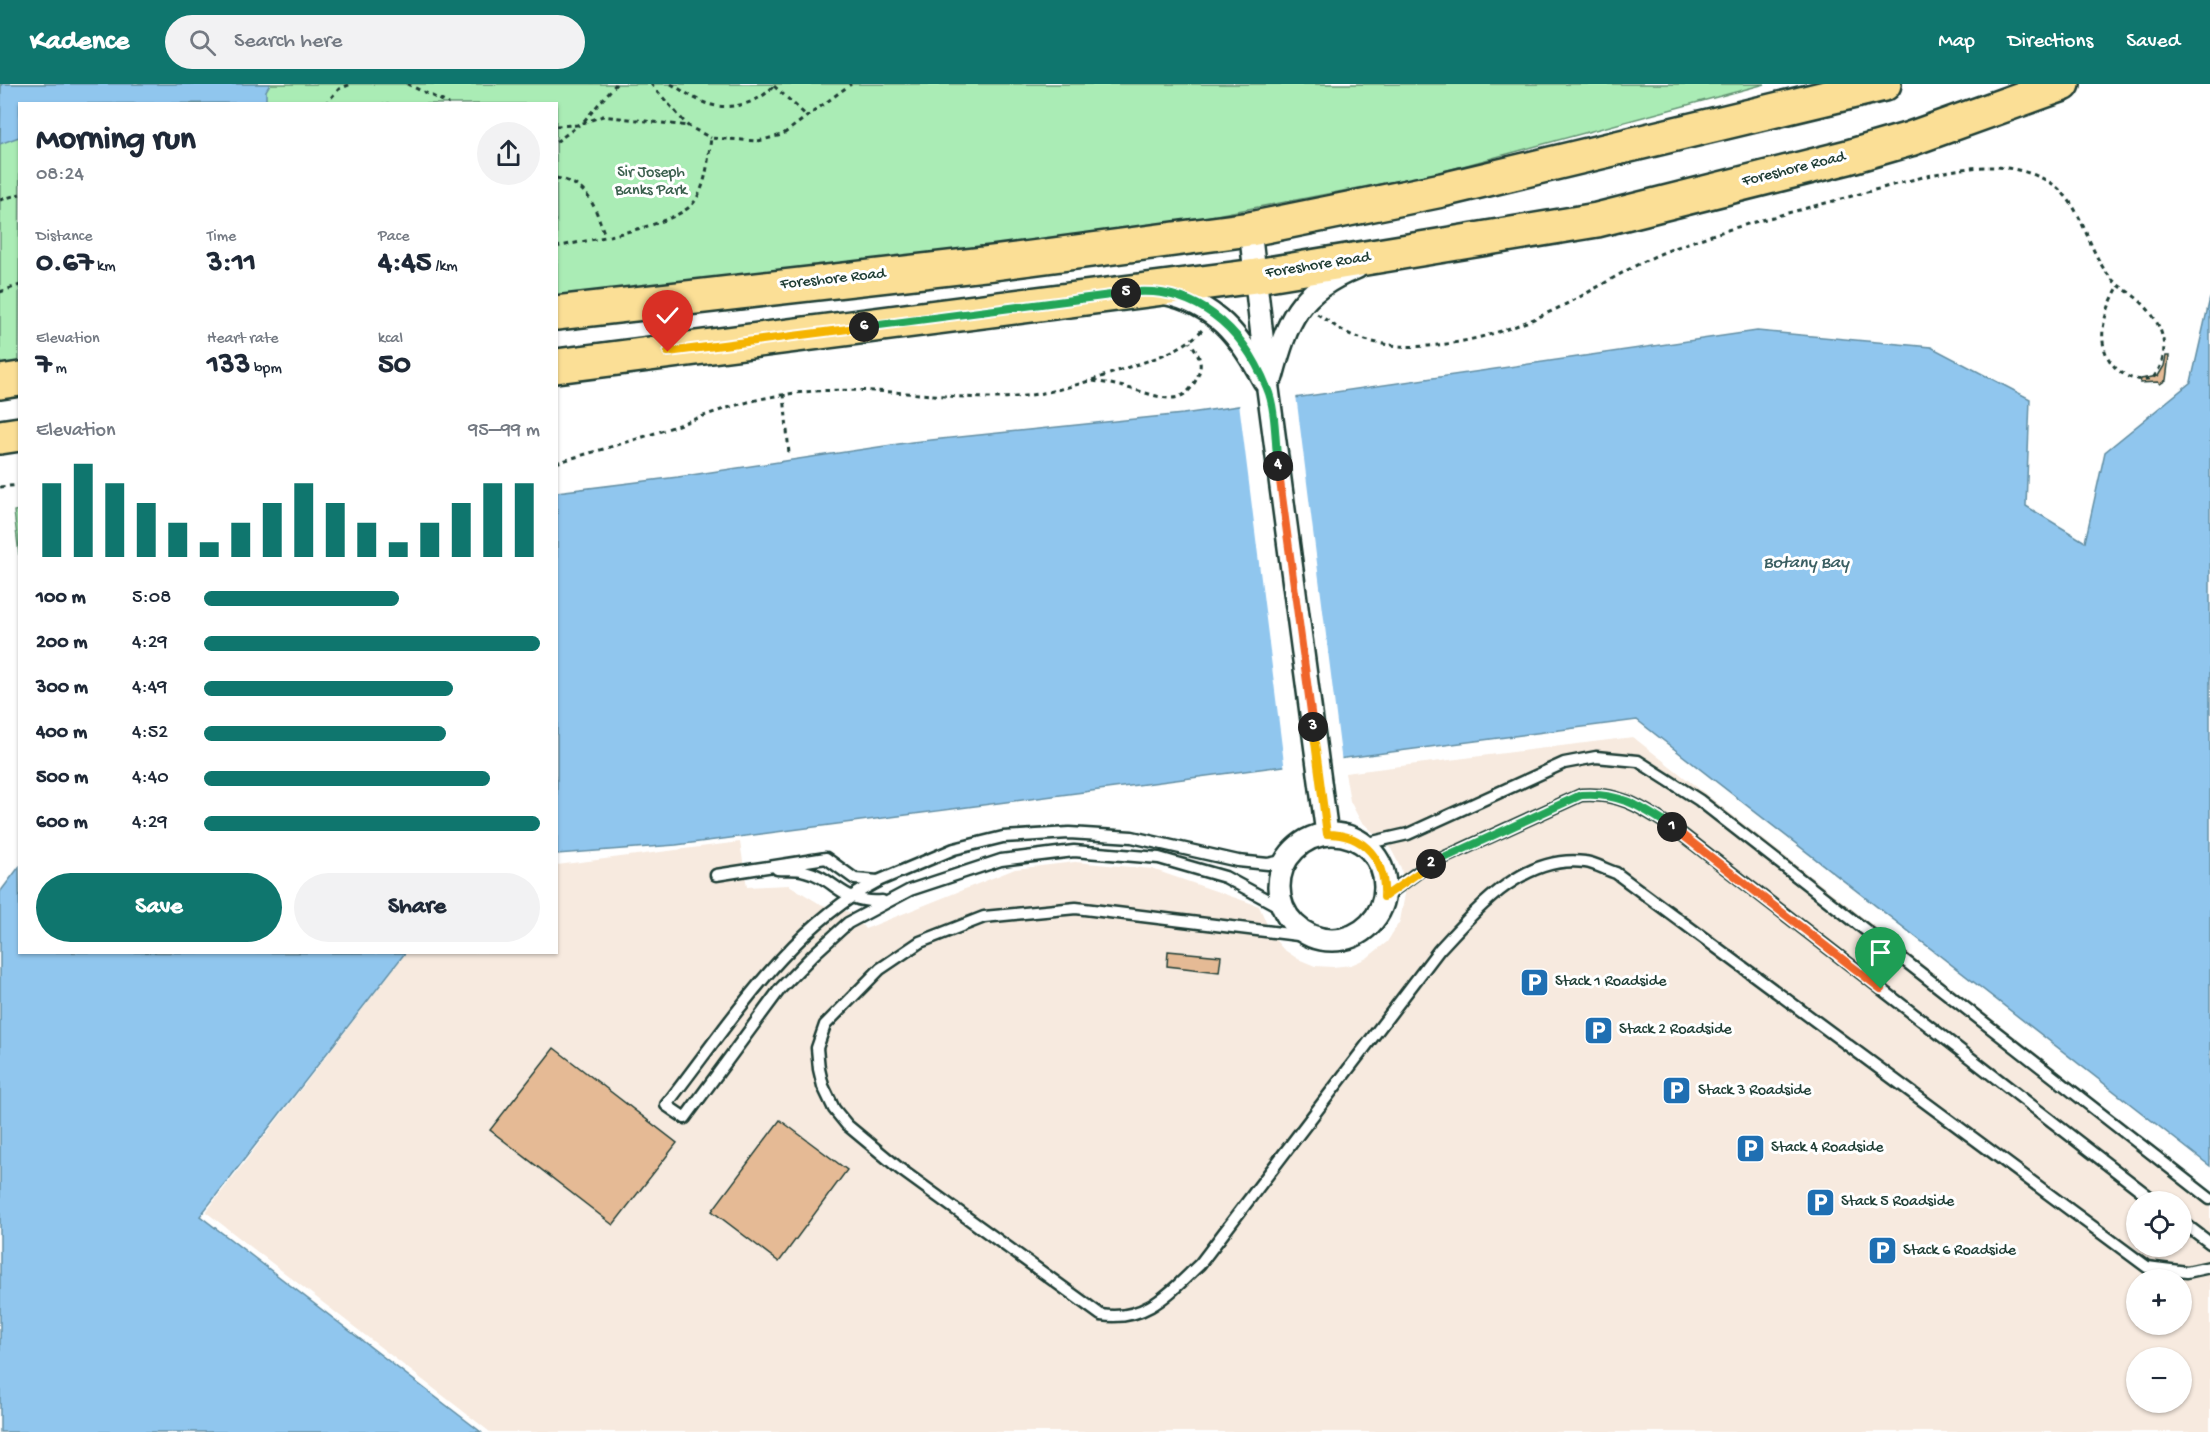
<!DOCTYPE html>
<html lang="en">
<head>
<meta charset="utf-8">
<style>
	body { margin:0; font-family:"Gochi Hand",sans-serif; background:#f2f2f3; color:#1f2937; height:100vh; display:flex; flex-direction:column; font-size:22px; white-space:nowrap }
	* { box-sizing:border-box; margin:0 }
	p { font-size:20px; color:#747a83 }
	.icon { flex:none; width:33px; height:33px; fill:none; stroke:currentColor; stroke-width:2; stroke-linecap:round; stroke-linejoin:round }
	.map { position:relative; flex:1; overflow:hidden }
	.side { position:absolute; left:18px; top:18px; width:540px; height:852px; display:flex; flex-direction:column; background:#fff; border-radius:0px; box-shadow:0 2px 4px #0004 }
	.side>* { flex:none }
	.tools { position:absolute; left:2126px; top:1107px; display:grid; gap:12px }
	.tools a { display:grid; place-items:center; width:66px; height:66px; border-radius:50%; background:#fff; box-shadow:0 2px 4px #0004; font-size:30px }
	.pin { position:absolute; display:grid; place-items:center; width:51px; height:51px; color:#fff; margin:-62px -26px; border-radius:50% 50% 50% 0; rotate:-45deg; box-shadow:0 0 6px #0007 }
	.pin .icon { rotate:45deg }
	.km { position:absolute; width:30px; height:30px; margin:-15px; border-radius:50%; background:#222; color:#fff; font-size:16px; line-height:30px; text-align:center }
	.round { display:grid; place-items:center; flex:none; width:63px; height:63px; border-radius:32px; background:#f2f2f3 }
	.head { display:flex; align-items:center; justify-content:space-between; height:102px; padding:0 18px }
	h1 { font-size:33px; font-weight:700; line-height:45px }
	.stats { display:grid; grid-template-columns:repeat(3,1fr); gap:9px; height:102px; padding:6px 18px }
	.stats div { display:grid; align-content:center }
	.stats b { font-size:30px; font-weight:700 }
	.stats small { font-size:16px; font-weight:400 }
	.stats p { font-size:16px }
	.chart { height:168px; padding:12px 18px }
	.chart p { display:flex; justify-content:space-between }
	.chart svg { width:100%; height:108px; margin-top:6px; stroke:#0f766e; stroke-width:6 }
	.button { display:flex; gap:12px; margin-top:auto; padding:12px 18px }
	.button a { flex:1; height:69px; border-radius:36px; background:#0f766e; color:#fff; font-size:24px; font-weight:700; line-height:69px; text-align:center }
	.button a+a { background:#f2f2f3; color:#1f2937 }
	ul { padding:0 18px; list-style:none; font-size:20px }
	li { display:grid; grid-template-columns:96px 72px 1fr; align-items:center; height:45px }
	li i { height:15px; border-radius:8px; background:#0f766e }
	header { display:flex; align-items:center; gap:36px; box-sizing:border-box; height:84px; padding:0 30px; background:#0f766e; color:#fff }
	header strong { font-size:28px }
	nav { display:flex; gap:33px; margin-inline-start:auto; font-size:21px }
	.search { width:420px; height:54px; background:#f2f2f3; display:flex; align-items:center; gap:15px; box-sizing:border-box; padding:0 21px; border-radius:33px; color:#747a83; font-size:22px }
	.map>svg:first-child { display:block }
</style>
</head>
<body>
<header>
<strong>Kadence</strong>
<div class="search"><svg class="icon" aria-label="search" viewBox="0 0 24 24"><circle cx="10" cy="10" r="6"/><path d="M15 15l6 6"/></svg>Search here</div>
<nav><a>Map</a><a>Directions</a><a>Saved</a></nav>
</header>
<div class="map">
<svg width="2210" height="1348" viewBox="0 0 2210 1348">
	<rect width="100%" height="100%" fill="#fff"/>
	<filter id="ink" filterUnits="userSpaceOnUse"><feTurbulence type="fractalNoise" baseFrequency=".0167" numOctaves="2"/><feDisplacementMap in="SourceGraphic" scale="12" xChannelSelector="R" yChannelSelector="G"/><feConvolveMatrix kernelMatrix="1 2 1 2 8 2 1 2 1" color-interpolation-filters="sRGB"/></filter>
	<g filter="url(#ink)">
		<path fill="#f7eadf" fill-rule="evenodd" d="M1633,653L2210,1106V1348H490L206,1128L406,869L556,868L557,781L740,758L747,803L789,801L820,820L853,829L865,845L1015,785L1075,778L1152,785L1259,822L1272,852L1283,865L1298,875L1315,882L1333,883L1351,881L1367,874L1387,858L1400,837L1405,810L1401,784L1391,765L1360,736L1350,717L1345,689ZM2136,1118H2181V1162H2136ZM2136,1196H2181V1240H2136ZM2136,1274H2181V1318H2136Z"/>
		<g fill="#aaecb5" stroke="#649474" stroke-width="1.5">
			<path d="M0,0H1765L1437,89L1117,150L557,218L556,20H20L19,279L0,281Z"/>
			<path d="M19,426H20L19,471L14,427Z"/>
		</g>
		<g fill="#90c6ee" stroke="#638fa4" stroke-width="1.5">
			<path d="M270,0L266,7V19L20,20L19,53L0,60L1,0Z"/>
			<path d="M2210,214V1082L1637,636L676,761L557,770V408L678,393L912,358L1183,330L1757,247L1931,263L2030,315L2026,422L2085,458L2105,368L2191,298Z"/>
			<path d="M19,783L20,868L405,869L200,1132L481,1348H0V808Z"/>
		</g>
		<path fill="#fff" d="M1296,311L1342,679L1285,687L1239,319Z"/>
		<g fill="#e5ba95" stroke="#1f3d34" stroke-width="1.5">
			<path d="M2166,272H2169L2166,296L2160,300L2158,298L2140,299L2141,295L2158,292L2164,282Z"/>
			<path d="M1168,867L1221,872L1219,888L1167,882Z"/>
			<path d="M554,964L677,1059L613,1141L490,1046Z"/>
			<path d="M780,1036L847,1086L779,1178L712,1127Z"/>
		</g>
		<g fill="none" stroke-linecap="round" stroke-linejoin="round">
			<defs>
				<g id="service">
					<path d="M1364,760L1408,750L1564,679L1596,673L1638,677L1699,716L2210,1115"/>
					<path d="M777,785C786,786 797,784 805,787C837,795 841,820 882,817"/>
					<path d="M716,791L826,774L855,795L878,797L954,765L1003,753L1069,749L1132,753L1238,777L1268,780L1287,776"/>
					<path d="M878,797C788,844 728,942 666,1021L685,1034L780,905L814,870L848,839L910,806L1001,776L1074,767L1159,774L1225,793L1284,825"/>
					<path d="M1384,813L1428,781L1581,711C1621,708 1642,724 1675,745L2156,1118"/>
					<path d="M1322,854L1076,824L984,833L920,858L880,885L825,941L817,964L819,985L823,1002L834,1025L847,1041L900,1085L1101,1231C1146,1238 1169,1209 1200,1180L1439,866C1477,825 1523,770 1585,778C1595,779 1606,786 1616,789L2147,1183L2187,1188L2210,1183"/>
					<path d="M2181,1137L2210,1159"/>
				</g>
				<g id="minor">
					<path d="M1250,145L1268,305L1327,750"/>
					<path d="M1163,209C1216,220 1240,252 1264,297"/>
					<path d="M1272,293C1287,237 1298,207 1356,184"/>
					<circle cx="1332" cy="803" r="53"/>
				</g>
				<g id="primary">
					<path d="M556,229L993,179L1250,145L1442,106L1884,0"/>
					<path d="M556,282L1256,192L1597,136L1848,73L1910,55L2063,0"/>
					<path d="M0,298L20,295"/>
					<path d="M0,353L20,350"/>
				</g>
			</defs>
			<use href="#service" stroke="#1f3d34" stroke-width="15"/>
			<use href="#minor" stroke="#1f3d34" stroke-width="26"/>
			<use href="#primary" stroke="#1f3d34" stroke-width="38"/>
			<g stroke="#1f3d34" stroke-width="3" stroke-dasharray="4.5 4.5" stroke-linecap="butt">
				<path d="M407,0L449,20"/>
				<path d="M651,0L688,42L711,54"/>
				<path d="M671,0C682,6 695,16 708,20C731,27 761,19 775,0"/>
				<path d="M774,2L808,33"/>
				<path d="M325,20L339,5L351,0"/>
				<path d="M584,37L616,0"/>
				<path d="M556,42L577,41L603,32L688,42"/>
				<path d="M556,58L579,41"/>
				<path d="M556,94C590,100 595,124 605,152"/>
				<path d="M0,116L20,110"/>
				<path d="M556,163C588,156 678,142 695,117C707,99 708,75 711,54L758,57L782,51L851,0"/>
				<path d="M0,208L20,201"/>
				<path d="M1317,230C1327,236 1337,244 1347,249C1416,281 1509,250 1572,217C1603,201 1634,180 1667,167C1730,142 1798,127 1863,109C1899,100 1950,83 1987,83C2008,82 2033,88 2051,99C2084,121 2086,165 2110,193C2119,204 2131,208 2141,218C2163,239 2173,269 2153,294C2138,297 2130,296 2118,286C2092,263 2104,229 2118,203"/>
				<path d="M1093,297C1107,299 1121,302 1135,306C1159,312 1181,325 1196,296C1204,280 1200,272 1190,258"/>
				<path d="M784,310L789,370"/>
				<path d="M556,379C585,370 615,362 643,353C690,338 734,318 782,311C851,299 921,313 990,314C1036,315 1083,300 1126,284C1153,275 1182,267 1202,246"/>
				<path d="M0,403L20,401"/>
			</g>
			<use href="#service" stroke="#fff" stroke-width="10"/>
			<use href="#minor" stroke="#fff" stroke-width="21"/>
			<use href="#primary" stroke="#fbdf96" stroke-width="33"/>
		</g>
	</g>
	<g fill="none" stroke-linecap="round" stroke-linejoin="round" filter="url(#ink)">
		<defs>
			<path id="split-1" d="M1672,743L1881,905"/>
			<path id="split-2" d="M1431,780L1581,711C1620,708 1641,723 1672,743"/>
			<path id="split-3" d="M1313,643L1327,750C1365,750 1386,776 1384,813L1431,780"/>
			<path id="split-4" d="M1278,382L1313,643"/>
			<path id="split-5" d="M1126,209C1194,200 1243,243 1267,304C1276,324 1275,359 1278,382"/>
			<path id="split-6" d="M864,243L1126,209"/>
			<path id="split-7" d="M668,268L864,243"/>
		</defs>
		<use href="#split-1" stroke="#fff" stroke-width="12"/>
		<use href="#split-2" stroke="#fff" stroke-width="12"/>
		<use href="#split-3" stroke="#fff" stroke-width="12"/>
		<use href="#split-4" stroke="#fff" stroke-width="12"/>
		<use href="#split-5" stroke="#fff" stroke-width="12"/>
		<use href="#split-6" stroke="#fff" stroke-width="12"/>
		<use href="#split-7" stroke="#fff" stroke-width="12"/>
		<use href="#split-1" stroke="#f0652b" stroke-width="8"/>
		<use href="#split-2" stroke="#22a559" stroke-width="8"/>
		<use href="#split-3" stroke="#f5b400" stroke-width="8"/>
		<use href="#split-4" stroke="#f0652b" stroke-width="8"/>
		<use href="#split-5" stroke="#22a559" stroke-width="8"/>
		<use href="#split-6" stroke="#22a559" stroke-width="8"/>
		<use href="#split-7" stroke="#f5b400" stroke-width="8"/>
	</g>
	<defs>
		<symbol id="parking-square" viewBox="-11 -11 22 22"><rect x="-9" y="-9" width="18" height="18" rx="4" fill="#1f6fb2" stroke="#fff"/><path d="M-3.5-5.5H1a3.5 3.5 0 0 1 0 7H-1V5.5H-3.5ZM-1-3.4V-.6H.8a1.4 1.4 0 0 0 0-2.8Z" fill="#fff"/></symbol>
	</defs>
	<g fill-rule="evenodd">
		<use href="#parking-square" x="1518" y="882" width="33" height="33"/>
		<use href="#parking-square" x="1582" y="930" width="33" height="33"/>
		<use href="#parking-square" x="1660" y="990" width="33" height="33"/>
		<use href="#parking-square" x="1734" y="1048" width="33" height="33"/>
		<use href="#parking-square" x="1804" y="1102" width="33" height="33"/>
		<use href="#parking-square" x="1866" y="1150" width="33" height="33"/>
	</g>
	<g text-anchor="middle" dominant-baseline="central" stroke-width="6" stroke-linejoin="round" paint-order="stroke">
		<g font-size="16" fill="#1f3d34" stroke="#fff">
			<text transform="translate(1794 86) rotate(-14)">Foreshore Road</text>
			<text transform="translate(1318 182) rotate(-9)">Foreshore Road</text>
			<text transform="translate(833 196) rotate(-6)">Foreshore Road</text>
		</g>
		<g font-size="16" fill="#3b604e" stroke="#fff">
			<text x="651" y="89">Sir Joseph<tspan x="651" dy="18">Banks Park</tspan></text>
		</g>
		<g font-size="16" fill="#1f3d34" stroke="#fff" text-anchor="start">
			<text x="1555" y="898">Stack 1 Roadside</text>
			<text x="1619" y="946">Stack 2 Roadside</text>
			<text x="1698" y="1007">Stack 3 Roadside</text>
			<text x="1771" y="1064">Stack 4 Roadside</text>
			<text x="1841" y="1118">Stack 5 Roadside</text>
			<text x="1903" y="1167">Stack 6 Roadside</text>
		</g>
		<g font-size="18" font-style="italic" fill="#3b5f62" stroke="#fff">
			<text x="1806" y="479">Botany Bay</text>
		</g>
	</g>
</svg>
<div class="tools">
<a><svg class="icon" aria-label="locate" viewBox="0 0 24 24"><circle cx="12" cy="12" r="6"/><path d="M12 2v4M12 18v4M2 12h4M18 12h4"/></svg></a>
<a>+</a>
<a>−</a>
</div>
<div class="pin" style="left:1881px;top:905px;background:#1e9e55"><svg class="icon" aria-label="arrive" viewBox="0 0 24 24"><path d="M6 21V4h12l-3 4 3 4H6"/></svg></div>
<div class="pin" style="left:668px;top:268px;background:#d93025"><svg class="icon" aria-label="check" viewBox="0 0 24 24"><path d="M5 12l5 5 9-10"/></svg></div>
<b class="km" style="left:1672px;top:743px">1</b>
<b class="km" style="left:1431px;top:780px">2</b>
<b class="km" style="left:1313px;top:643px">3</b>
<b class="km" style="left:1278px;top:382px">4</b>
<b class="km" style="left:1126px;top:209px">5</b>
<b class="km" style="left:864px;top:243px">6</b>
<section class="side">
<div class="head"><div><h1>Morning run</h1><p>08:24</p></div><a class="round"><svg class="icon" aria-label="share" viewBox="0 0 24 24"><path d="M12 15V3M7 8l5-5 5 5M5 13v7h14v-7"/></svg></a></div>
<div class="stats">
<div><p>Distance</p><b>0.67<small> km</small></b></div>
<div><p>Time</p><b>3:11</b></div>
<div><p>Pace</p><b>4:45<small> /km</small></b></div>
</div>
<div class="stats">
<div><p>Elevation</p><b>7<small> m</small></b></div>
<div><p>Heart rate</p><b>133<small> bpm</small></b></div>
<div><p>kcal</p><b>50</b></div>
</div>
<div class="chart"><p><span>Elevation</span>95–99 m</p>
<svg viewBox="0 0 160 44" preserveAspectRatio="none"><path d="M5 44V14M15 44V6M25 44V14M35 44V22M45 44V30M55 44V38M65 44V30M75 44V22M85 44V14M95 44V22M105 44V30M115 44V38M125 44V30M135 44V22M145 44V14M155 44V14"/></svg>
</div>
<ul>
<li><b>100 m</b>5:08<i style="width:58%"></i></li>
<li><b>200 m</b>4:29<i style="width:100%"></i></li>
<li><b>300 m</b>4:49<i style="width:74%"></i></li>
<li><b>400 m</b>4:52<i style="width:72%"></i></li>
<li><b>500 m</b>4:40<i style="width:85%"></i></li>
<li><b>600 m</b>4:29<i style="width:100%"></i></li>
</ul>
<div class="button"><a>Save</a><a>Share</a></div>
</section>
</div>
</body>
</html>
